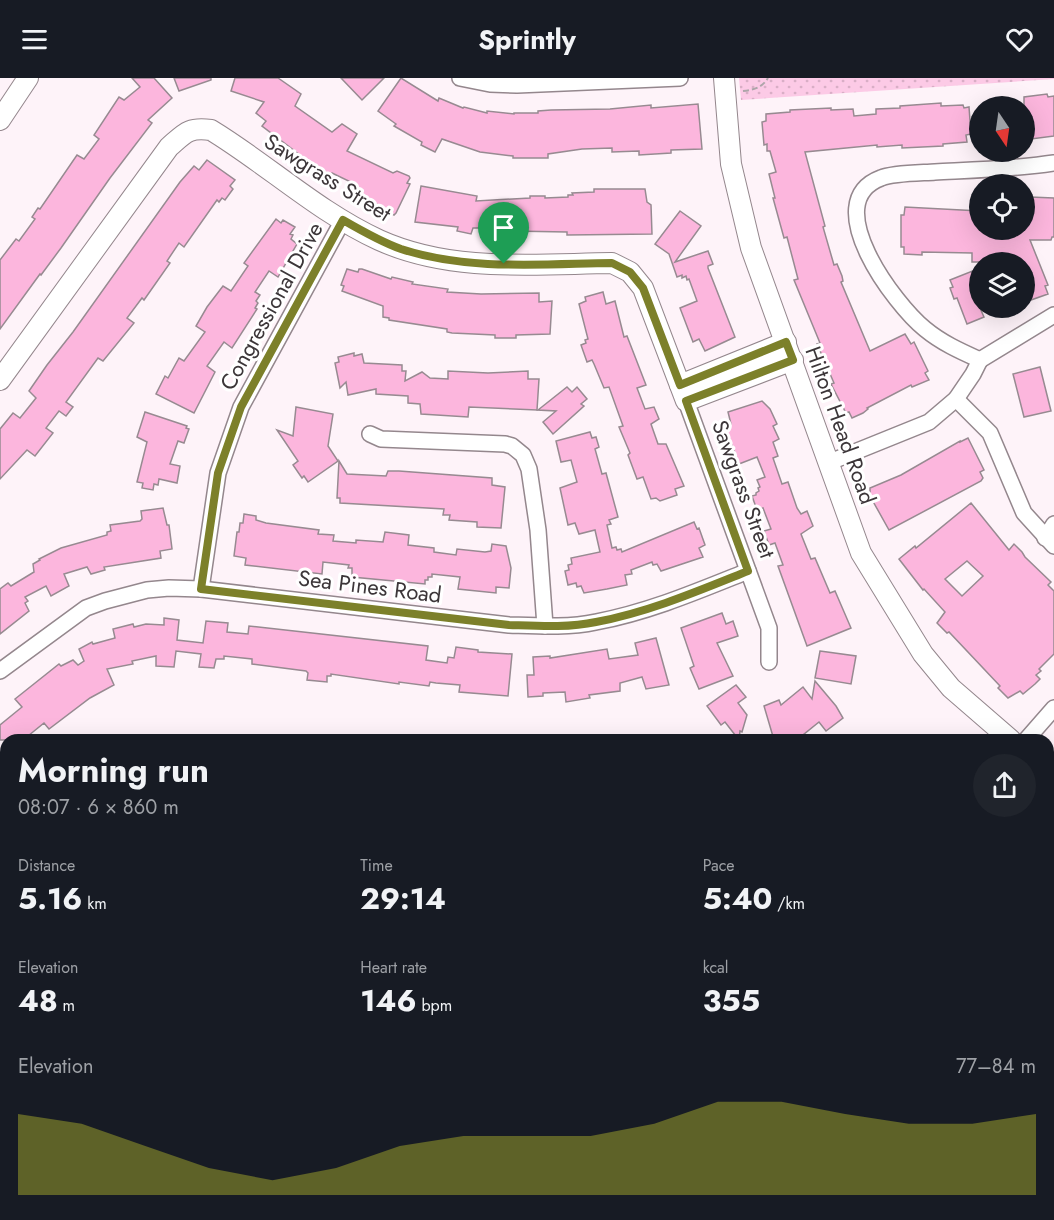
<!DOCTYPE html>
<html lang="en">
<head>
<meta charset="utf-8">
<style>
	body { margin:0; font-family:Jost,sans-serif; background:#20242c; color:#f1f3f6; height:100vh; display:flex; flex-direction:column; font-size:22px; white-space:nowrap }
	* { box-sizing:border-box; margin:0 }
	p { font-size:20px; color:#9ea1a6 }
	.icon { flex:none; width:33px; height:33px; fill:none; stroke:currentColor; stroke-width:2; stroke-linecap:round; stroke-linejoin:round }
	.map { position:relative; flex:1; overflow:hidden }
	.drawer { position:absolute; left:0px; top:656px; width:1054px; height:488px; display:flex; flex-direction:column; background:#171b24; border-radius:18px 18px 0 0; box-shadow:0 6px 24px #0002 }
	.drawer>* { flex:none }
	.needle { width:39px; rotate:167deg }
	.buttons { position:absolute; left:969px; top:18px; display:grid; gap:12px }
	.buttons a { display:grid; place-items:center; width:66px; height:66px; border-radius:50%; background:#171b24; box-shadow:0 6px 24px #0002; font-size:30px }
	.pin { position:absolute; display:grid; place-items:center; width:51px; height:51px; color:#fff; margin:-62px -26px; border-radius:50% 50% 50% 0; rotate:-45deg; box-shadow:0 0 6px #0007 }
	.pin .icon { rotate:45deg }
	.round { display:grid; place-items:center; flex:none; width:63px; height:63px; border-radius:32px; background:#20242c }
	.summary { display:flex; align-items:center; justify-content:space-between; height:102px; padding:0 18px }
	h1 { font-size:33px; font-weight:700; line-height:45px }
	.figures { display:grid; grid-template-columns:repeat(3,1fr); gap:9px; height:102px; padding:6px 18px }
	.figures div { display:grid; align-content:center }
	.figures b { font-size:30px; font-weight:700 }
	.figures small { font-size:16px; font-weight:400 }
	.figures p { font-size:16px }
	.chart { height:168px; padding:12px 18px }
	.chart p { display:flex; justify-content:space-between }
	.chart svg { width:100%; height:108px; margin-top:6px; fill:#7c802a; opacity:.7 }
	header { display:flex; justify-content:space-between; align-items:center; height:78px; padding:0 18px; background:#171b24; font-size:27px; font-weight:700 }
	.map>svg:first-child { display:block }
</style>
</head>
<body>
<header><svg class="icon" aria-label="menu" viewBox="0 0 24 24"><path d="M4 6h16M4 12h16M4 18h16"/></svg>Sprintly<svg class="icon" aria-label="heart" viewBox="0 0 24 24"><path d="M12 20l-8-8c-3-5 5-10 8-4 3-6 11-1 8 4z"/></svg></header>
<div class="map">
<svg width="1054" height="1142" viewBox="0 0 1054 1142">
	<defs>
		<pattern id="park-dots" width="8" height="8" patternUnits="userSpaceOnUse" patternTransform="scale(1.5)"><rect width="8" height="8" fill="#fccae6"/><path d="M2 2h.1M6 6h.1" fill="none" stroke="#d9aec6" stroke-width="1.8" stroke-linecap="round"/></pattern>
	</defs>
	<rect width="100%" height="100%" fill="#fef3f9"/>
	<g fill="#fccae6">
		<path d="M1049,825L1054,826V1142H702L691,1137H1048Z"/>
		<path d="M600,1137H629L628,1142H602Z"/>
	</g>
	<path fill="url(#park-dots)" d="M739,0H1054V1L741,22Z"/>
	<g fill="#fcb6dd" stroke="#978a91" stroke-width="1.5" fill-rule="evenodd">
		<path d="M132,0H154L172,20L148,42L152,45L110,100L61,170L41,197L40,196L0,251V182L16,161L19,163L35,141L32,139L38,130L40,131L77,77L84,81L99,61L94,57L119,19L124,22L140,9Z"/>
		<path d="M174,0H211V2L179,13Z"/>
		<path d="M235,0H278L301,16L295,28L332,54L342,46L357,56L347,73L393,95L397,93L409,98L410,100L407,105L410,106L396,135L394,137L382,131V130L373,124L349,115L353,105L332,95L329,99L262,48L266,43L256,35L264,24L231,13Z"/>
		<path d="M341,0H384L362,22Z"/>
		<path d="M401,0L438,23L439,20L463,30L464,29L487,35V33L514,36V35H538V33L551,32L610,31L651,27V30L698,26L702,71L671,72V75L639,77V73L612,74V70L582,71L548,76V80H513V78L480,74L442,61L435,74L421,67L422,64L394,48L396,46L378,33Z"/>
		<path d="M1047,16L1048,19L1054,18V58L1031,61L1030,58H1024V19Z"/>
		<path d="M941,25V28L963,27L964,30L969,29L971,56L966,57L967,64L943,66V68L902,70V67L877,69V67L805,74L825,148L823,149L834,187L837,186L842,198L843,203L841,204L870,273L905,256L911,266L914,264L928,293L925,295L929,302L912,309L911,307L867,330L868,331L863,335L852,340L849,334L846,335L831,306L834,305L817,266L820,265L794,202L798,201L787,159L784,160L773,120H775L769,96L776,94L770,73H767V66L764,67L762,44L766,43V36L790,34V32L831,30V32L853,31L854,38L876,36V31L900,30V28Z"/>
		<path d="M207,82L235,102L230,108L233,111L225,122L222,120L219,124L217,122L184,169L179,165L167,183L170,185L144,222L142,220L127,240L134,245L103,283L98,280L66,324L73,329L66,338L59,333L46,350L53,355L35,378L27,372L0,401V351L13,335L20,340L36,320L29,313L47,287L73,254L180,104L194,88L199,92Z"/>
		<path d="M421,108L477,118L476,123L530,120V118H545V120L568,119V117H573L572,115L594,114V111H645L647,124L651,127L652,156L567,157V154L511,153V157H496L495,150H473L471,156L457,153L458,149L415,144Z"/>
		<path d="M1030,119L1054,120V159H1052L1051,162H1030L1048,207L1045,208L1048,216L1031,222L1030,220L1024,222V184H972V175L922,174V177L904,176V169H901V137H904L905,129L980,133V152H1024V122L1030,123Z"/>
		<path d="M680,133L701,148L675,184L708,173L713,186L708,188V190L735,259L705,273L699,261L693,264L680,230L697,223L689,201L687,202L686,198L682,200V197L677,199L669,176L655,166Z"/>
		<path d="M276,141L281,145L283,142L295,149L290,156L293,157L291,161L297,166L278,199L269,193L255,214L260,217L256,223L258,225L255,230L257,231L232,270L224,264L207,288L215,294L194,335L156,316L165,298L168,300L179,280L184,283L205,254L196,248L207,229L223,208L231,213L248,188L244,185Z"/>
		<path d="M980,190V230L984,239L967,246L957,220L954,221L950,210L953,209L950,202Z"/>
		<path d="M347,191L358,194L359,191H362L391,201L392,199L413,204L412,206L448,211L447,214L481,216L539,215V224L552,223L550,256L516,257V260H495V257L452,255L447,254V251L389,242V240L383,239V228L342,213L344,208L341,207Z"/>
		<path d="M603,214L606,226L615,223L624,259L627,258L646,307L637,310L645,331L654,329L659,341L651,346L658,366H666L684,408L675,411L677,417L660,423L656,420L651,421L643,399L637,401L628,377L630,375L619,349L623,348L609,309L604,310L594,286L592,282L587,284L581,267L586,265L585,262L588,261L579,226L586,223L585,219Z"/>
		<path d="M354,275V278L362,276L364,285L402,287V293H406L405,303L422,294L430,300L448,301V293L488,295L528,293V301H539L537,332L469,329L468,339L421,336L420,326L408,325V318L376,316V311L348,317L346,304L340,310L335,285L339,284L338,279Z"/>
		<path d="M1040,289L1051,333L1024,339L1013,296Z"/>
		<path d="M567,309L572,314L577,309L587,321L581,326L584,328L553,356L543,344L556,333L538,332Z"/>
		<path d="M762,323L770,331L777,346L773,348L779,361L773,364L778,378L773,380L782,406L788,404L797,430L801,436L807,433L813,448L801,456L811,481L815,480L830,515L835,513L851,550L807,568L778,488L783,487L775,465L769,467L764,453L771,451L763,430L757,432L752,418L756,417V415L759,413L758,410L760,409L757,402L765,399L757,379L739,386L725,349L731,346L728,334Z"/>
		<path d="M296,329L333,336L328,368L338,383L308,404L304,398L302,400L293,387L298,383L277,352L293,358Z"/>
		<path d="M145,334L187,348L186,350L189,351L184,365L178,363L170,386L180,388L177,405L159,401L158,407L154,406L153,412L142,410L143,405L137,404L147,364L137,359Z"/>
		<path d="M590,354L592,360L596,359L599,369L595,371L602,396L606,395L618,439L609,442L611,446L607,447L612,470L616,469L617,472L621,471L622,474L694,444L697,451L699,450L705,467L699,470L703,479L661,493L657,486L653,487L652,484L631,492L632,496L625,497L627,507L607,511L584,515L581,508L577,509L576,505L568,507L565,493L569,492L568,487L572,486L571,480L600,474L595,452L579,456L575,445L568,447L560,410L577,404L571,382L561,384L556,363Z"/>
		<path d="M968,360L984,392L980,394L983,400L981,403L889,452L870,418V410L901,397L960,363V364Z"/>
		<path d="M339,383L347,396L386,398L388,393H399L492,400V407L505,409L501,450L477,449V444L449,442L450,437H443L444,431L340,425V420H337Z"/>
		<path d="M971,425L1009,472L1014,466L1022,474L1025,479L1051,504L1048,507L1054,513V576L1039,591L1041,593L1036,597L1040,601L1035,606L1023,616L1020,613L1008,620L998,610L1000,608L949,554L947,555L937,545L945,534L924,511L923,512L899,481L915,468L916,470ZM967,483L983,498L962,518L945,501Z"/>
		<path d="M163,430L167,447H169L172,471L160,473L161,480L104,489L105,492L91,496L87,489L64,496L69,508L51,518L46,508L25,519L28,523L25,525L29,533L0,556V511L8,505L11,508L34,494L33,486L40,482L39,481L61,470L107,457V454L111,453L110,447L140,443L142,441L141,433Z"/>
		<path d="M244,436L256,438V442L266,445L319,452L318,456L334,457L333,463L356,465V462L383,464L385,454L409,457L408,467L434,470V474L456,477L457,471L485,474L491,473L492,466L506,468L511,490L509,510L496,509V515L458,511L460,499L432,496V499H428V502H425V506L352,499V490H348L349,487L323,484L322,496L245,487L246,480L234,478L237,454H239L240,445H243Z"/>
		<path d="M722,535L726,546L733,543L738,558L717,565L733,598L699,611L690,590L694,588L681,550Z"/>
		<path d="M164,540L179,542L177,562L203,565L206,543L228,545L227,554L248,556L249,548L428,568L426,582L447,585L448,579L454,580L456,569L478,572V574L512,576L508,618L459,614L460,607L436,605L430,604L429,608L399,604V606L331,596V598H327V604L307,602L308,595L306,593L252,586V581L224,578V581H216L214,590L199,589L201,576L176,573L174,589L156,588V578L132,583L133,586L107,591L114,607L90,620L49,651L44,645L23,662H0V647L22,629L15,621L59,586L61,588L73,582L78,587L84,583L79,571L92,564L93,566L115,560L113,551L133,546L134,549L146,546L164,547Z"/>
		<path d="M656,560L669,607L646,611L642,599L620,605V613L589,617L590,620L566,624L565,614L543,615V618L528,619L527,597H534L533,579L550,578V580L607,571L609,581L638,577L635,565Z"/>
		<path d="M820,573L856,578L851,606L815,600Z"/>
		<path d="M815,603L836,628L843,640L826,653L819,644L803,657L806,662H774L764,628L779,622L781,627L803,609L812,621Z"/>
		<path d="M736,607L746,619L738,625L747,637L742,654L740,653L739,662L725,644L721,647L707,628Z"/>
	</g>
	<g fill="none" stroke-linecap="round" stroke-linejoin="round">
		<defs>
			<g id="street">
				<path d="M460,0L490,6L517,7L680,0"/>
				<path d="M980,282C960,273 942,265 925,251C895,227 817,124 881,100C893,95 922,95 935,94C975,92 1015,91 1054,85"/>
				<path d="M980,282L1054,237"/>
				<path d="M956,321L990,355L1024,435L1054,468"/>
				<path d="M686,323L769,550V584"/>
				<path d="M370,356L381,361L505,366L512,368L523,377L529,391L538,452L545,548"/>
				<path d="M830,384L929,344L956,321L973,296L980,282"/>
				<path d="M1045,460L1054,446"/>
				<path d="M201,511L218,395L241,329L343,142"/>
				<path d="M0,593L86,530L105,523L147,512L169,510L201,511L509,547C538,548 568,550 596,544C649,534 698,513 748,493"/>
				<path d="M1026,662L1054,630"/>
				<path d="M321,1137L341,1142"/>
				<path d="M203,1142L209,1137"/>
			</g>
			<g id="secondary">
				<path d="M724,0L731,86L751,170L861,475L923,576L951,610L1011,662"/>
				<path d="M0,42L28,0"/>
				<path d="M0,302L169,69C185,55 188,49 211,52C267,86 318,134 379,162C452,195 534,186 612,185L630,194L643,210L686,323L793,282"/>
				<path d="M680,307L786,264"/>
				<path d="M1048,687L1054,690"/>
			</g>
		</defs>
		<use href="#street" stroke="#94878d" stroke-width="18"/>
		<use href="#secondary" stroke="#94878d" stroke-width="22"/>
		<path stroke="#ada5a9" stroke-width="2" stroke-dasharray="6 3" stroke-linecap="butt" d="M743,13C753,12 762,10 768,0"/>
		<use href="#street" stroke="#fff" stroke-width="15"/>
		<use href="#secondary" stroke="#fff" stroke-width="20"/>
	</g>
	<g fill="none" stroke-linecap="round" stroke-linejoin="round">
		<defs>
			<path id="route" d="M343,142C362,153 381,164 401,171C469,193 542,186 612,185L630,194L643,210L680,307L786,264L793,282L686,323L748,493C698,513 649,534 596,544C568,550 538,548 509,547L201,511L218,395L241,329Z"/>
		</defs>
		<use href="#route" stroke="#fff" stroke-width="12"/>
		<use href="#route" stroke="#7c802a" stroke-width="8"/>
	</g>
	<g text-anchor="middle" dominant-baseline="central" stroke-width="6" stroke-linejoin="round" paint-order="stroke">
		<g font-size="22" fill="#3c3639" stroke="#fff">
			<text transform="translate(328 99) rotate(32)">Sawgrass Street</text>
			<text transform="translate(271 228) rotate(-61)">Congressional Drive</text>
			<text transform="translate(841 347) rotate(70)">Hilton Head Road</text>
			<text transform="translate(744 411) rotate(70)">Sawgrass Street</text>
			<text transform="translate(370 508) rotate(7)">Sea Pines Road</text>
		</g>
	</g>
</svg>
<div class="buttons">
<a><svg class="needle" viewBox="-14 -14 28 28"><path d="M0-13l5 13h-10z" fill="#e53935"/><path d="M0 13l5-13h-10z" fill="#9ea1a6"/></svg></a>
<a><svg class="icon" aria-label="locate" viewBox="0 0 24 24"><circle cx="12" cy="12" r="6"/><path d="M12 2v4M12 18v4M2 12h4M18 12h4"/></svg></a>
<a><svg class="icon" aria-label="layers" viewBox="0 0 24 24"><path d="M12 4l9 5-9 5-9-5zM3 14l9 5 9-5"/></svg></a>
</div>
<div class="pin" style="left:504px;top:186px;background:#1e9e55"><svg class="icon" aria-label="arrive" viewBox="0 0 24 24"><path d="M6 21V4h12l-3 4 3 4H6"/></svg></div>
<section class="drawer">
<div class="summary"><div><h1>Morning run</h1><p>08:07 · 6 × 860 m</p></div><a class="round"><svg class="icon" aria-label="share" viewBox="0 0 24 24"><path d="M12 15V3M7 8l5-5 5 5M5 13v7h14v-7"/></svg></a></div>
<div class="figures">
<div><p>Distance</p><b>5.16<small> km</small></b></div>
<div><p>Time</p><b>29:14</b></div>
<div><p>Pace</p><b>5:40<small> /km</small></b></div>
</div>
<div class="figures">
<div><p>Elevation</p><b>48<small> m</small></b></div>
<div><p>Heart rate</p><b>146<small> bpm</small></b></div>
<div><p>kcal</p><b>355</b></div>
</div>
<div class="chart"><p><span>Elevation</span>77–84 m</p>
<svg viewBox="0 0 160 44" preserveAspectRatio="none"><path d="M0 44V11L10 15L20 24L30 33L40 38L50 33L60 24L70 20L80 20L90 20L100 15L110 6L120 6L130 11L140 15L150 15L160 11V44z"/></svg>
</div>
</section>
</div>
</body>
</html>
